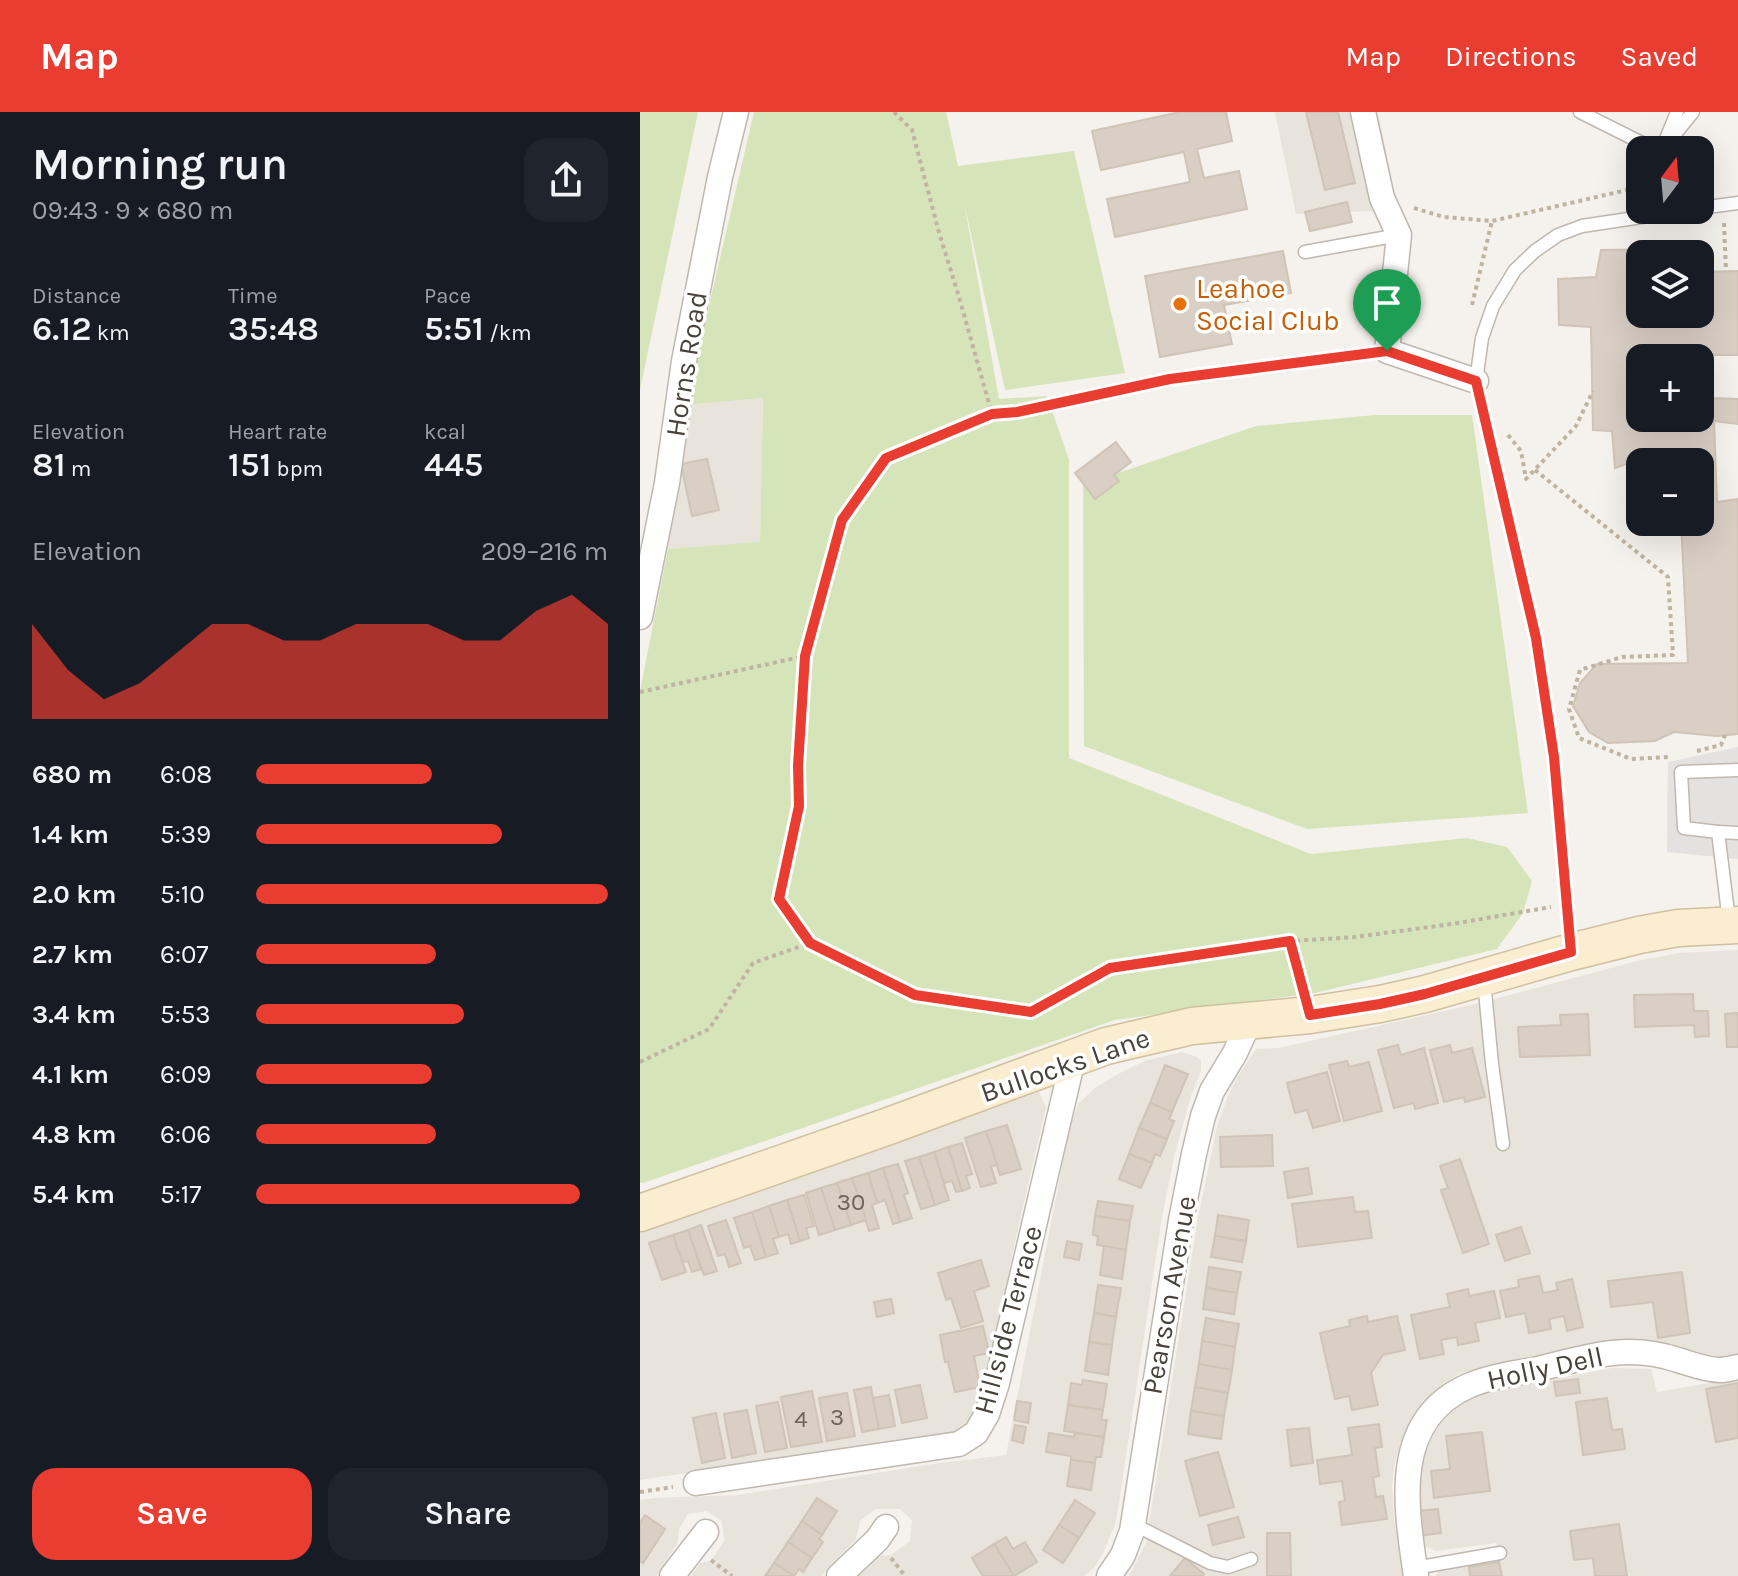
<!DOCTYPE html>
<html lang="en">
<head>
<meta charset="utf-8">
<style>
	body { margin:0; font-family:Karla,sans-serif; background:#20242c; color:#f1f3f6; height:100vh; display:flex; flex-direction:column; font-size:30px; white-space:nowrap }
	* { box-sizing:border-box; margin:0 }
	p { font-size:26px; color:#9ea1a6 }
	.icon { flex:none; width:44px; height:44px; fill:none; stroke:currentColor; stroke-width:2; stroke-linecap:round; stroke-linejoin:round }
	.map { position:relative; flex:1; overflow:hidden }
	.details { display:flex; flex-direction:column; background:#171b24; width:640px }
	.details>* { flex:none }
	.needle { width:52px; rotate:16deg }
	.controls { position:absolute; left:986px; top:24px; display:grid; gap:16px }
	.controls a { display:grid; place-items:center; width:88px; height:88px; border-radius:16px; background:#171b24; box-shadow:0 8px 32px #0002; font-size:40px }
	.pin { position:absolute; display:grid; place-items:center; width:68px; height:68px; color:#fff; margin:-82px -34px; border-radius:50% 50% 50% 0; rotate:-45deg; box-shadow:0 0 8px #0007 }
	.pin .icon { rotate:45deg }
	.round { display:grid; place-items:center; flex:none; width:84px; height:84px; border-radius:24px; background:#20242c }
	.overview { display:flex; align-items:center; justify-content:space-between; height:136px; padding:0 32px }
	h1 { font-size:44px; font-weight:600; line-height:60px }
	.figures { display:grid; grid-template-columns:repeat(3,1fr); gap:12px; height:136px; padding:8px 32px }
	.figures div { display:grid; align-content:center }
	.figures b { font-size:34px; font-weight:600 }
	.figures small { font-size:22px; font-weight:400 }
	.figures p { font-size:22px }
	.chart { height:224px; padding:16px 32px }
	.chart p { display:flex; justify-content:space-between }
	.chart svg { width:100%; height:144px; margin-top:8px; fill:#e83d30; opacity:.7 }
	.primary-button { display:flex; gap:16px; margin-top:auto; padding:16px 32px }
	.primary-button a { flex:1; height:92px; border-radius:24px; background:#e83d30; color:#fff; font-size:32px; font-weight:600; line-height:92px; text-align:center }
	.primary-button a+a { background:#20242c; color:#f1f3f6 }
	ul { padding:0 32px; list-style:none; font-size:26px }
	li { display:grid; grid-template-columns:128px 96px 1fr; align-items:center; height:60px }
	li i { height:20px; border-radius:10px; background:#e83d30 }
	header { display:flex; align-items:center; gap:48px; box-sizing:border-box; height:112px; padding:0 40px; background:#e83d30; color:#fff }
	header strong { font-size:38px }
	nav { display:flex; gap:44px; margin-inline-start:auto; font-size:28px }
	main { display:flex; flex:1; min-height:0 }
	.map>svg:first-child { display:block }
</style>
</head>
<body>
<header>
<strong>Map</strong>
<nav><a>Map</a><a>Directions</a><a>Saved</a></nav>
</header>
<main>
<section class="details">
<div class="overview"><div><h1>Morning run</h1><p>09:43 · 9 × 680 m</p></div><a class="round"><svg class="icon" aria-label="share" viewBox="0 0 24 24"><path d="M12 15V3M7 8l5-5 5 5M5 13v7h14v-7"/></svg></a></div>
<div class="figures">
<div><p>Distance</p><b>6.12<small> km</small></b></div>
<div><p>Time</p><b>35:48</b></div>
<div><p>Pace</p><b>5:51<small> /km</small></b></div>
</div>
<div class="figures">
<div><p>Elevation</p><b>81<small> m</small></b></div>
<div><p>Heart rate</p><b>151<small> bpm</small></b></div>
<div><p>kcal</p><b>445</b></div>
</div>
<div class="chart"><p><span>Elevation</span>209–216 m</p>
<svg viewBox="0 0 160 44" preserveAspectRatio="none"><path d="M0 44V15L10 29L20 38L30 33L40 24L50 15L60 15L70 20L80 20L90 15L100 15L110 15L120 20L130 20L140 11L150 6L160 15V44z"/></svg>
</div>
<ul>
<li><b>680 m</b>6:08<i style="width:50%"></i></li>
<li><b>1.4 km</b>5:39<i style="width:70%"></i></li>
<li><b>2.0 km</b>5:10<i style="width:100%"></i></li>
<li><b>2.7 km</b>6:07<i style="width:51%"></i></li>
<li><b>3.4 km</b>5:53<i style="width:59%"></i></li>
<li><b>4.1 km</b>6:09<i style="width:50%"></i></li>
<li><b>4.8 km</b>6:06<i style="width:51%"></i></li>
<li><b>5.4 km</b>5:17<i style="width:92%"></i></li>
</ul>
<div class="primary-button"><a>Save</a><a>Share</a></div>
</section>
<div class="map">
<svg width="1098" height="1464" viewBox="0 0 1098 1464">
	<rect width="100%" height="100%" fill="#f5f1ec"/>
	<g fill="#e8e3db">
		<path d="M635,0H738L758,98L656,102Z"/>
		<path d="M123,286L120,431L28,437L46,293Z"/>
		<path d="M1098,838V1242L1076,1245L961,1232L822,1260L804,1271L786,1289L770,1311L759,1335L754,1354L752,1375L754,1407L763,1464H489L506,1431L558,1106L577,1014L588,984L598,964L616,937L639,936L836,892L997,849L1039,841Z"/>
		<path d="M542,940L557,945L561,949V959L551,984L535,1041L522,1105L476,1410L463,1441L454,1456L444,1464H217L239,1444L251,1443L270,1429L272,1408L260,1397H236L220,1409L216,1427L181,1464H51L60,1451L71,1449L84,1429L82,1409L67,1399L48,1402L39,1417L38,1430L16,1464H0V1388L15,1386L98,1383L293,1352L366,1343L431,1009L438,992L456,975L480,961L507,948Z"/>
		<path d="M399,980L406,995L374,1134L347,1274L332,1311L316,1326L171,1342L0,1368V1121Z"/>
		<path d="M972,1256L1011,1257L1017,1280L1098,1266V1464H795L804,1455L859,1446L856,1431L796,1439L783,1433L775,1364L782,1338L794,1316L811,1296L826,1287L871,1274Z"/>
	</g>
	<g fill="#d5e5b9">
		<path d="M0,0H58L0,278Z"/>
		<path d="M114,0H306L318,54L434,39L485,261L365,278L324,90L359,287L407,284L429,348V646L671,742L827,726L867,735L892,769L883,801L857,837L675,881L475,908L3,1071L0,1070V579L28,437L120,430L123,286L46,293Z"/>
		<path d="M735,303H832L888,701L667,717L444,634L443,373L616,314Z"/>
	</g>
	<path fill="#e4e2e0" d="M1098,635V747L1027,740L1028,650Z"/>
	<g fill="#d9cfc5" stroke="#d0c4b6" stroke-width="2" fill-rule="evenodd">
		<path d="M540,0H586L592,29L557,37L564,66L599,59L607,97L475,125L467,87L550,70L544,40L461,58L452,19Z"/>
		<path d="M666,0H698L715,71L685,78Z"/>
		<path d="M707,90L712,110L670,119L665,100Z"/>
		<path d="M1039,137L1040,142H1000V202H1060V160L1098,159V243H1069L1071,286L1098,287V312L1074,309L1077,390L1098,387V622L1077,624L1034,620L1015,629L968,631L949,620L933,594L940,571L957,552L1048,551L1041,410H1060V350H1000V347L975,356L972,319L953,318L951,215L919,213L918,167L956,165L961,138ZM1000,246H1060V306H1000Z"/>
		<path d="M643,139L651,181L584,193L592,232L520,245L505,164Z"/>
		<path d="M476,330L491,350L474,363L479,369L455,387L435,361Z"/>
		<path d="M67,347L79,398L52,404L41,352Z"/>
		<path d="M1053,882L1054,899H1068L1069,924L1055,925L1054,913L995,915L994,883Z"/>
		<path d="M1098,901V935H1087L1085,902Z"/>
		<path d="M948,902L950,943L880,945L878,915L921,913L920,903Z"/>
		<path d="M758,933L761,943L784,936L798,991L775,997L774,991L754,996L738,938Z"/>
		<path d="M810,933L812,941L832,936L845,985L825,990L824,985L804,990L790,938Z"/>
		<path d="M707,949L709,955L729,950L742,999L704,1009L689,953Z"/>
		<path d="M525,953L548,962L532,1000L510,991Z"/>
		<path d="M687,960L700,1009L673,1016L667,998L655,1001L647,971Z"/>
		<path d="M510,991L532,1000L529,1007L534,1009L527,1027L499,1016Z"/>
		<path d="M367,1013L381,1057L360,1063L346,1019Z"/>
		<path d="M499,1016L527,1027L520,1044L515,1042L512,1051L489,1042Z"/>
		<path d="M346,1019L357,1053L351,1054L356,1071L341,1075L325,1026Z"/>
		<path d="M632,1023L633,1054L581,1055L580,1025Z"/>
		<path d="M322,1031L332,1062L326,1064L330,1076L322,1079L308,1035Z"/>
		<path d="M308,1035L322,1079L316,1080L312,1069L304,1071L294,1040Z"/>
		<path d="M294,1040L309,1088L295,1093L279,1045Z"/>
		<path d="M489,1042L512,1051L501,1076L479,1067Z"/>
		<path d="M279,1045L295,1093L281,1097L265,1049Z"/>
		<path d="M820,1047L849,1132L823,1141L801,1078L808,1076L800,1054Z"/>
		<path d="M258,1052L268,1081L264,1083L272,1106L260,1110L243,1056Z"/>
		<path d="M243,1056L260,1110L253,1112L245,1088L237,1091L228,1061Z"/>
		<path d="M668,1056L672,1082L648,1086L644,1060Z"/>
		<path d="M228,1061L237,1091L232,1093L239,1116L229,1119L212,1066Z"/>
		<path d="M212,1066L226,1108L211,1113L197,1071Z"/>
		<path d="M197,1071L211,1113L195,1118L181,1076Z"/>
		<path d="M181,1076L195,1118L179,1123L166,1081Z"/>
		<path d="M164,1083L174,1114L166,1116L169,1126L160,1129L147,1088Z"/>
		<path d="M713,1085L715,1100L728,1099L732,1126L658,1135L652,1092Z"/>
		<path d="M147,1088L160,1129L151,1132L148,1122L139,1125L129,1094Z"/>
		<path d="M458,1089L493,1094L490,1109L455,1104Z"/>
		<path d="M129,1094L139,1125L133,1127L138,1141L126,1145L112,1100Z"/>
		<path d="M112,1100L126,1145L115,1148L110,1134L104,1136L94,1106Z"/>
		<path d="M578,1103L609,1108L606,1129L575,1124Z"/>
		<path d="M455,1104L490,1109L486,1138L457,1133L458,1124L453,1123Z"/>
		<path d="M86,1108L101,1151L89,1155L85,1142L78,1144L68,1114Z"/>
		<path d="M61,1113L77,1159L64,1163L48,1118Z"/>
		<path d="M881,1115L890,1141L865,1149L856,1123Z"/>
		<path d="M48,1118L61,1157L52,1160L48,1149L42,1150L33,1123Z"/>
		<path d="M33,1123L46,1160L22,1168L9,1131Z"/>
		<path d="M575,1124L606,1129L602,1150L571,1145Z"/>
		<path d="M427,1129L442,1132L439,1148L424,1145Z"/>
		<path d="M464,1134L486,1138L482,1167L460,1163Z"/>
		<path d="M341,1148L349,1174L334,1179L343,1209L321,1216L311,1186L306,1188L298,1161Z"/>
		<path d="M569,1155L601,1160L597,1181L566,1176Z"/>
		<path d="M1042,1160L1050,1221L1018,1226L1013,1190L971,1195L968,1169Z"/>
		<path d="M899,1164L903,1181L918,1178L916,1171L932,1167L943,1215L927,1219L924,1204L909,1207L911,1217L889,1221L885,1201L866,1205L860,1179L879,1175L878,1168Z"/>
		<path d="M458,1173L481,1176L476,1205L454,1201Z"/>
		<path d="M566,1176L597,1181L594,1202L563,1197Z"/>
		<path d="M828,1177L829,1184L854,1179L860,1206L835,1211L839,1229L818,1233L817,1225L801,1228L804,1242L780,1247L771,1203L810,1195L807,1182Z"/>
		<path d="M251,1187L254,1201L237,1205L234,1190Z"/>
		<path d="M454,1201L476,1205L472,1233L449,1230Z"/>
		<path d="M727,1204L728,1210L757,1204L765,1238L743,1243L731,1261L738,1293L712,1298L709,1284L695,1287L680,1221L710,1214L709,1208Z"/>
		<path d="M566,1206L599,1212L595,1235L562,1229Z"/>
		<path d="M343,1214L349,1241L334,1244L340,1275L315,1280L308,1250H305L300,1223Z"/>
		<path d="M562,1229L595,1235L592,1258L559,1252Z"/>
		<path d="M449,1230L472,1233L468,1263L445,1259Z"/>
		<path d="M559,1252L592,1258L588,1281L555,1275Z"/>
		<path d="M938,1267L940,1281L916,1284L914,1270Z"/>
		<path d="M443,1268L467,1272L463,1298L428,1293L431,1271L442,1273Z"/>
		<path d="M1098,1271V1326L1076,1330L1066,1277Z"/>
		<path d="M280,1273L287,1306L262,1311L255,1278Z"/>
		<path d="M231,1275L239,1317L222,1320L214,1278Z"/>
		<path d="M555,1275L588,1281L584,1304L551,1299Z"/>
		<path d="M172,1279L182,1330L151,1335L141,1285Z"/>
		<path d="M207,1281L215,1324L187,1329L179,1286Z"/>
		<path d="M249,1283L255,1314L239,1317L233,1286Z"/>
		<path d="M967,1286L972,1318L982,1317L985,1337L943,1343L936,1290Z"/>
		<path d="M377,1289L391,1291L388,1311L374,1308Z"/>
		<path d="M138,1290L147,1336L125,1340L116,1294Z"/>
		<path d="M428,1293L463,1298L461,1308H467L464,1325L424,1319Z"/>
		<path d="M107,1298L116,1341L92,1346L84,1302Z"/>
		<path d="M551,1299L584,1304L581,1327L548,1322Z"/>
		<path d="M76,1301L85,1346L62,1351L53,1306Z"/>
		<path d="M739,1312L742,1335L735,1336L739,1364L733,1365L736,1385L743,1384L747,1407L702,1413L699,1390L705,1389L702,1369L680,1372L677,1348L712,1343L708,1316Z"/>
		<path d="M375,1313L386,1315L383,1331L372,1328Z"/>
		<path d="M669,1316L673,1351L651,1354L647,1318Z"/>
		<path d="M842,1320L850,1379L794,1386L791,1359L810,1357L806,1324Z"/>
		<path d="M409,1321L434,1325L435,1321L464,1325L461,1345H456L455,1351L431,1348V1344L406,1340Z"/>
		<path d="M578,1340L594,1395L560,1404L545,1349Z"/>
		<path d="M431,1348L455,1351L451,1378L427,1374Z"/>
		<path d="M177,1386L197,1399L182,1423L162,1409Z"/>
		<path d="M435,1388L455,1401L439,1426L419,1413Z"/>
		<path d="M798,1397L801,1421L779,1424L776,1399Z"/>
		<path d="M5,1403L25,1417L3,1451L0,1449V1411Z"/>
		<path d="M598,1405L604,1425L573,1433L568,1413Z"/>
		<path d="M162,1409L182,1423L179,1427L183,1430L172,1446L148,1430Z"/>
		<path d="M979,1412L987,1464H955L953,1446L934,1448L930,1419Z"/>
		<path d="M419,1413L439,1426L423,1451L403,1438Z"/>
		<path d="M627,1421H650L651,1464H627Z"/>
		<path d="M366,1425L373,1437L385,1430L397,1450L374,1464L354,1432Z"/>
		<path d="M148,1430L172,1446L163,1460L159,1457L154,1464L134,1451Z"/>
		<path d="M354,1432L374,1464H343L339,1458L332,1446Z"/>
		<path d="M545,1446L564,1462L563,1464H530Z"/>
		<path d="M859,1450L862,1464H830L829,1455Z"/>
		<path d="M134,1451L154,1464H125Z"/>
	</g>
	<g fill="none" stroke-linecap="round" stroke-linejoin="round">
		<defs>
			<g id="service">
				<path d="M940,0L1016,38"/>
				<path d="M1026,27L1037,0"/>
				<path d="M1022,38L1053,0"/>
				<path d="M1060,96L1098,91"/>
				<path d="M665,140L759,123"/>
				<path d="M530,267L747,239"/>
				<path d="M1078,720L1098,721"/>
				<path d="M1089,809L1078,720L1044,716L1041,660L1098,658"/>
				<path d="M931,837L914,645L896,526L836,269L842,226L853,194L875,158L895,139L918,123L942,114L1048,98"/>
				<path d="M844,869L852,952L863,1032"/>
				<path d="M493,1412L570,1451L588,1455L611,1447"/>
				<path d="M775,1456L860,1441"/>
			</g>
			<g id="minor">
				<path d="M723,0L742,86L759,123L747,239L836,269"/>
				<path d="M0,505L27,371L44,249L80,65L96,0"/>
				<path d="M56,1371L319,1332L336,1321L347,1302L357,1271L433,947"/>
				<path d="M32,1464L66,1420"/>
				<path d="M199,1464L237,1428L246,1415"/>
				<path d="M469,1464L483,1443L492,1419L541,1108L554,1042L563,1004L572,979L595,941L610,908"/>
				<path d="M776,1464C766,1396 750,1309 828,1274C849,1265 871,1262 893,1258C924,1251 958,1240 990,1240C1006,1240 1023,1243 1038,1248C1051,1252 1066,1258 1080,1258C1086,1258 1092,1256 1098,1255"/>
			</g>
			<path id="secondary" d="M0,1101L246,1015L466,934L552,914L670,903L740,892L785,882L931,840L999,823L1038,816L1098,813"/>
		</defs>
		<use href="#service" stroke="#c0b8af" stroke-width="15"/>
		<use href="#minor" stroke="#c0b8af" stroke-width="27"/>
		<use href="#secondary" stroke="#d0c0a0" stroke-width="39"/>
		<g stroke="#c0b3a2" stroke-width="4" stroke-dasharray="4 4" stroke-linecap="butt">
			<path d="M254,0L272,18L298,117L319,185L352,302L377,300L514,270"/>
			<path d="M774,96L804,105L852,109L1000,75"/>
			<path d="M1084,111L1086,159"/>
			<path d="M832,193L852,109"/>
			<path d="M352,302L246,346L202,408L165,544L158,654L159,694L139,787L170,831L275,883L391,900L470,856L650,829L715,825L812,812L911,795"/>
			<path d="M868,323L881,339L886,367L936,314L953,279"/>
			<path d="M895,358L1028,465L1033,543L982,545L940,558L929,597L939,626L991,647L1029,645"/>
			<path d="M0,580L165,544"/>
			<path d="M1057,639L1081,633L1085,623"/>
			<path d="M650,829L662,873"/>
			<path d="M0,950L69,917L113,851L170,831"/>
			<path d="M0,1380L33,1375"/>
			<path d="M251,1446L265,1464"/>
			<path d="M71,1448L92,1464"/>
		</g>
		<use href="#service" stroke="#fff" stroke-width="12"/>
		<use href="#minor" stroke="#fff" stroke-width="24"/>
		<use href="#secondary" stroke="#faedd0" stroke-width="36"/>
	</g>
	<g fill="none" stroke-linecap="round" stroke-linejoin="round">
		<defs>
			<path id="route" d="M747,239L836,269L896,526L914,645L931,840L785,882L740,892L670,903L650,829L470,856L391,900L275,883L170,831L139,787L159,694L158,654L165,544L202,408L246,346L352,302L377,300L530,267Z"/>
		</defs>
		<use href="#route" stroke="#fff" stroke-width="16"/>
		<use href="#route" stroke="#e83d30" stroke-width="10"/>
	</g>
	<circle fill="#e8710a" stroke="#fff" stroke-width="3" cx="540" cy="192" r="8"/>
	<g text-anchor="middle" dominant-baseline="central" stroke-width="7" stroke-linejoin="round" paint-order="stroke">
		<g font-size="24" fill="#6d655d">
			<text x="211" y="1090">30</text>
			<text x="197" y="1305">3</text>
			<text x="161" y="1307">4</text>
		</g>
		<g font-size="28" fill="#c56008" stroke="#fff" text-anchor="start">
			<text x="556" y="176">Leahoe<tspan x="556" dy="32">Social Club</tspan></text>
		</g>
		<g font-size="28" fill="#49423a" stroke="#fff">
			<text transform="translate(46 252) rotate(-81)">Horns Road</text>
			<text transform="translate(425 953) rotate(-19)">Bullocks Lane</text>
			<text transform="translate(529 1183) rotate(-80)">Pearson Avenue</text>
			<text transform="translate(368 1208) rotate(-75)">Hillside Terrace</text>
			<text transform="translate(905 1256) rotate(-12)">Holly Dell</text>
		</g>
	</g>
</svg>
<div class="controls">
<a><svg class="needle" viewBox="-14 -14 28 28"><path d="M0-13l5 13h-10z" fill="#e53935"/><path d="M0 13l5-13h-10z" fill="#9ea1a6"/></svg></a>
<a><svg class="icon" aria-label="layers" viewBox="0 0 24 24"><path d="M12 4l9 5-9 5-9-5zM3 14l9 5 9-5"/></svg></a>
<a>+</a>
<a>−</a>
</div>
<div class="pin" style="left:747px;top:239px;background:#1e9e55"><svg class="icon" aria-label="arrive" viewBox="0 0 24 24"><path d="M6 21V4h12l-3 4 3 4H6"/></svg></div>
</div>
</main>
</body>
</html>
